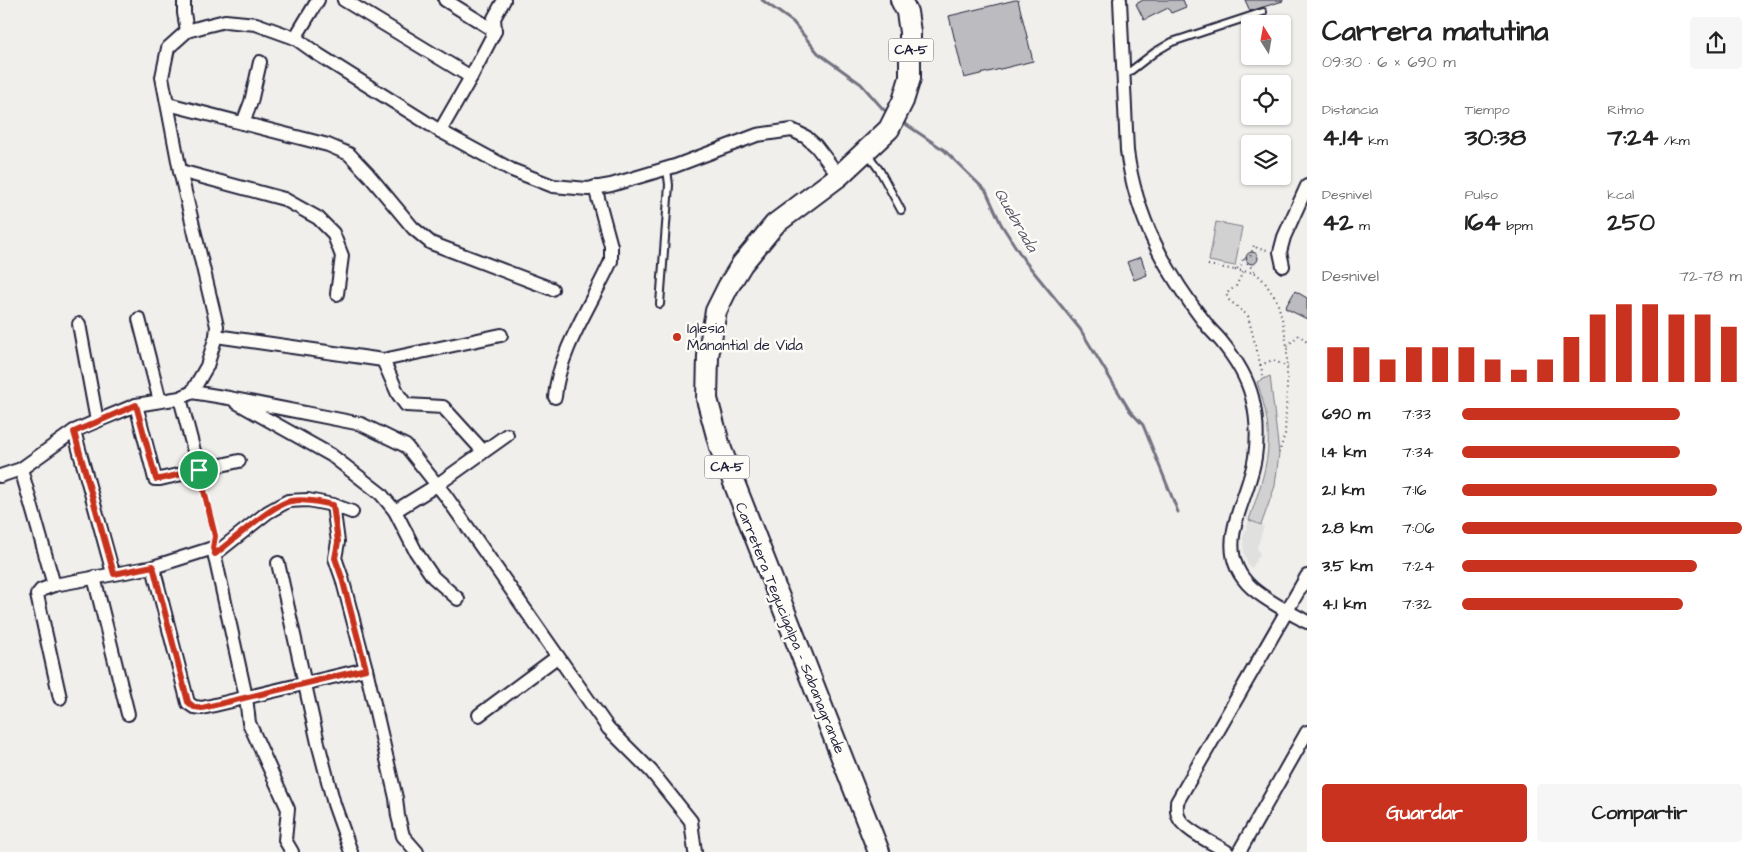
<!DOCTYPE html>
<html lang="es">
<head>
<meta charset="utf-8">
<style>
	body { margin:0; font-family:"Architects Daughter",sans-serif; background:#f6f6f6; color:#222; height:100vh; display:flex; flex-direction:column; font-size:19px; white-space:nowrap }
	* { box-sizing:border-box; margin:0 }
	p { font-size:16px; color:#767676 }
	.icon { flex:none; width:28px; height:28px; fill:none; stroke:currentColor; stroke-width:2; stroke-linecap:round; stroke-linejoin:round }
	.map { position:relative; flex:1; overflow:hidden }
	.details { display:flex; flex-direction:column; background:#fff; width:450px }
	.details>* { flex:none }
	.needle { width:32px; rotate:349deg }
	.controls { position:absolute; left:1241px; top:15px; display:grid; gap:10px }
	.controls a { display:grid; place-items:center; width:50px; height:50px; border-radius:5px; background:#fff; box-shadow:0 1px 4px #0004; font-size:25px }
	.pin { position:absolute; display:grid; place-items:center; width:42px; height:42px; color:#fff; margin:-21px; border:2px solid #fff; border-radius:50%; box-shadow:0 1px 5px #0007 }
	.round { display:grid; place-items:center; flex:none; width:52px; height:52px; border-radius:5px; background:#f6f6f6 }
	.headline { display:flex; align-items:center; justify-content:space-between; height:85px; padding:0 15px }
	h1 { font-size:28px; font-weight:800; line-height:38px }
	.metrics { display:grid; grid-template-columns:repeat(3,1fr); gap:8px; height:85px; padding:5px 15px }
	.metrics div { display:grid; align-content:center }
	.metrics b { font-size:25px; font-weight:800 }
	.metrics small { font-size:14px; font-weight:400 }
	.metrics p { font-size:14px }
	.chart { height:140px; padding:10px 15px }
	.chart p { display:flex; justify-content:space-between }
	.chart svg { width:100%; height:90px; margin-top:5px; stroke:#c8321e; stroke-width:6 }
	.button { display:flex; gap:10px; margin-top:auto; padding:10px 15px }
	.button a { flex:1; height:58px; border-radius:5px; background:#c8321e; color:#fff; font-size:20px; font-weight:800; line-height:58px; text-align:center }
	.button a+a { background:#f6f6f6; color:#222 }
	ul { padding:0 15px; list-style:none; font-size:16px }
	li { display:grid; grid-template-columns:80px 60px 1fr; align-items:center; height:38px }
	li i { height:12px; border-radius:6px; background:#c8321e }
	main { display:flex; flex:1; min-height:0 }
	.map>svg:first-child { display:block }
</style>
</head>
<body>
<main>
<div class="map">
<svg width="1307" height="852" viewBox="0 0 1307 852">
	<rect width="100%" height="100%" fill="#f0efec"/>
	<filter id="ink" filterUnits="userSpaceOnUse"><feTurbulence type="fractalNoise" baseFrequency=".02" numOctaves="2"/><feDisplacementMap in="SourceGraphic" scale="10" xChannelSelector="R" yChannelSelector="G"/><feConvolveMatrix kernelMatrix="1 2 1 2 8 2 1 2 1" color-interpolation-filters="sRGB"/></filter>
	<g filter="url(#ink)">
		<path fill="#e0e0df" d="M1249,520L1264,526L1257,548L1260,554L1252,568L1248,565L1244,554L1243,538Z"/>
		<g fill="#d2d1d1" stroke="#7a7a86">
			<path d="M1216,222L1242,227L1235,266L1209,261Z"/>
			<path d="M1270,376L1279,453L1275,486L1261,525L1249,520C1268,465 1277,439 1257,382Z"/>
		</g>
		<g fill="none" stroke-linecap="round" stroke-linejoin="round">
			<g stroke="#737381" stroke-width="3">
				<path d="M762,0L793,22L818,53L861,84L883,109L889,113"/>
				<path d="M901,121L944,150L986,191L1001,224L1024,260L1080,329L1130,411L1143,425L1178,512"/>
			</g>
		</g>
		<g fill="#bcbcc0" stroke="#22223b">
			<path d="M1015,0H1018L1033,61L964,78L949,16Z"/>
			<path d="M1143,0H1183L1186,7L1171,13L1168,8L1144,20L1136,4Z"/>
			<path d="M1245,0H1283V1L1250,11Z"/>
			<circle cx="1252" cy="258" r="6"/>
			<path d="M1141,257L1147,275L1134,280L1127,262Z"/>
			<path d="M1295,291L1307,298V319L1285,308Z"/>
		</g>
		<g fill="none" stroke-linecap="round" stroke-linejoin="round">
			<defs>
				<g id="service">
					<path d="M1124,76L1155,52L1172,42L1263,12"/>
					<path d="M867,153L880,171L901,210"/>
					<path d="M660,304L669,185L667,169"/>
				</g>
				<g id="minor">
					<path d="M184,0V13L187,31"/>
					<path d="M344,0L471,77"/>
					<path d="M445,0L495,31"/>
					<path d="M1120,0L1127,151C1136,218 1165,271 1206,324C1210,330 1216,335 1221,341C1234,357 1247,377 1252,397C1257,417 1258,437 1255,457C1249,501 1209,549 1252,588C1268,602 1289,612 1307,622"/>
					<path d="M295,38L318,0"/>
					<path d="M168,104L328,145L349,154L368,174L413,228L431,243L552,289"/>
					<path d="M243,123L251,102L260,62"/>
					<path d="M440,131L471,77L495,31L494,18L504,0"/>
					<path d="M180,171L284,199L318,218L333,233L342,256L337,294"/>
					<path d="M1283,266L1280,252L1284,237L1307,186"/>
					<path d="M139,319L160,401"/>
					<path d="M79,324L97,421"/>
					<path d="M216,336L383,360L501,335"/>
					<path d="M383,360L398,394L406,405L443,407L483,451"/>
					<path d="M192,392L229,398L361,424L406,446L445,495L608,728L651,771L691,821L695,852"/>
					<path d="M555,397C558,352 593,302 611,261V246L595,187"/>
					<path d="M180,398L199,470"/>
					<path d="M236,402L331,455L381,494L395,511L416,552L433,577L458,599"/>
					<path d="M136,405L155,479H160L239,461"/>
					<path d="M74,431L113,573"/>
					<path d="M21,469L54,585"/>
					<path d="M0,476L21,469L74,431L97,421L136,405L180,398L192,392L207,366L216,336L217,326L180,171L162,77L168,48L187,31L205,26L225,21L256,24L295,38L319,55L440,131L512,170L553,186L588,189L611,185L675,166L757,135L792,130L806,137L816,146L839,176"/>
					<path d="M333,505L338,542L335,558L342,578L366,669L396,798L398,816L403,836L417,852"/>
					<path d="M395,511L437,485L507,435"/>
					<path d="M215,554L268,512L288,501L308,500L333,505L352,512"/>
					<path d="M278,563L318,743L334,804L351,852"/>
					<path d="M153,567L188,703L194,707L202,708L366,669"/>
					<path d="M94,577L128,714"/>
					<path d="M60,698L37,595L41,590L54,585L153,567L213,548L246,697L249,723L288,809L285,840L292,852"/>
					<path d="M479,715L557,657"/>
					<path d="M1227,852C1215,844 1184,830 1179,818C1176,813 1177,808 1177,802L1307,576"/>
					<path d="M1239,852L1307,732"/>
				</g>
				<path id="trunk" d="M879,852L720,447L707,399L708,356L716,311L728,287L742,264L775,224L839,176L889,129L903,101L910,78V32L907,12L901,0"/>
			</defs>
			<use href="#service" stroke="#22223b" stroke-width="10"/>
			<use href="#minor" stroke="#22223b" stroke-width="16"/>
			<use href="#trunk" stroke="#22223b" stroke-width="24"/>
			<g stroke="#22223b" stroke-width="2" stroke-dasharray="1 4" stroke-linecap="butt">
				<path d="M1244,259L1256,273"/>
				<path d="M1208,265L1235,270L1240,267L1243,259L1250,257L1254,245L1258,249L1268,250"/>
				<path d="M1235,270L1256,273L1264,281L1277,301L1283,322L1287,346V387L1285,434L1279,453"/>
				<path d="M1243,272L1236,286L1226,294L1229,300L1248,316L1264,379"/>
				<path d="M1287,346L1299,335L1307,342"/>
				<path d="M1260,365L1273,360L1288,367"/>
				<path d="M202,482L215,538"/>
			</g>
			<use href="#service" stroke="#fdfcf7" stroke-width="6"/>
			<use href="#minor" stroke="#fdfcf7" stroke-width="12"/>
			<use href="#trunk" stroke="#fdfcf7" stroke-width="20"/>
		</g>
	</g>
	<g fill="none" stroke-linecap="round" stroke-linejoin="round" filter="url(#ink)">
		<defs>
			<path id="route" d="M136,405L156,479H160L199,470L215,536L213,548L215,554C231,542 274,503 291,501C306,499 319,502 333,505L338,542L335,558L342,578L366,669L202,708L194,707L188,702L153,566L114,574L74,432Z"/>
		</defs>
		<use href="#route" stroke="#fff" stroke-width="10"/>
		<use href="#route" stroke="#c8321e" stroke-width="6"/>
	</g>
	<circle fill="#c8321e" stroke="#fdfcf7" stroke-width="2" cx="677" cy="337" r="5"/>
	<g text-anchor="middle" dominant-baseline="central" stroke-width="5" stroke-linejoin="round" paint-order="stroke">
		<g fill="#fdfcf7" stroke="#646373" stroke-width="1">
			<rect x="888.5" y="38.5" width="45" height="23" rx="4"/>
			<rect x="704.5" y="455.5" width="45" height="23" rx="4"/>
		</g>
		<g font-size="14" font-weight="bold" fill="#22223b">
			<text x="911" y="50">CA-5</text>
			<text x="727" y="467">CA-5</text>
		</g>
		<g font-size="15" fill="#22223b" stroke="#fdfcf7" text-anchor="start">
			<text x="687" y="328">Iglesia<tspan x="687" dy="17">Manantial de Vida</tspan></text>
		</g>
		<g font-size="15" fill="#22223b" stroke="#fdfcf7">
			<text transform="translate(790 628) rotate(68)">Carretera Tegucigalpa - Sabanagrande</text>
		</g>
		<g font-size="16" font-style="italic" fill="#58586a" stroke="#fdfcf7">
			<text transform="translate(1016 220) rotate(60)">Quebrada</text>
		</g>
	</g>
</svg>
<div class="controls">
<a><svg class="needle" viewBox="-14 -14 28 28"><path d="M0-13l5 13h-10z" fill="#e53935"/><path d="M0 13l5-13h-10z" fill="#767676"/></svg></a>
<a><svg class="icon" aria-label="locate" viewBox="0 0 24 24"><circle cx="12" cy="12" r="6"/><path d="M12 2v4M12 18v4M2 12h4M18 12h4"/></svg></a>
<a><svg class="icon" aria-label="layers" viewBox="0 0 24 24"><path d="M12 4l9 5-9 5-9-5zM3 14l9 5 9-5"/></svg></a>
</div>
<div class="pin" style="left:199px;top:470px;background:#1e9e55"><svg class="icon" aria-label="arrive" viewBox="0 0 24 24"><path d="M6 21V4h12l-3 4 3 4H6"/></svg></div>
</div>
<section class="details">
<div class="headline"><div><h1>Carrera matutina</h1><p>09:30 · 6 × 690 m</p></div><a class="round"><svg class="icon" aria-label="share" viewBox="0 0 24 24"><path d="M12 15V3M7 8l5-5 5 5M5 13v7h14v-7"/></svg></a></div>
<div class="metrics">
<div><p>Distancia</p><b>4.14<small> km</small></b></div>
<div><p>Tiempo</p><b>30:38</b></div>
<div><p>Ritmo</p><b>7:24<small> /km</small></b></div>
</div>
<div class="metrics">
<div><p>Desnivel</p><b>42<small> m</small></b></div>
<div><p>Pulso</p><b>164<small> bpm</small></b></div>
<div><p>kcal</p><b>250</b></div>
</div>
<div class="chart"><p><span>Desnivel</span>72–78 m</p>
<svg viewBox="0 0 160 44" preserveAspectRatio="none"><path d="M5 44V27M15 44V27M25 44V33M35 44V27M45 44V27M55 44V27M65 44V33M75 44V38M85 44V33M95 44V22M105 44V11M115 44V6M125 44V6M135 44V11M145 44V11M155 44V17"/></svg>
</div>
<ul>
<li><b>690 m</b>7:33<i style="width:78%"></i></li>
<li><b>1.4 km</b>7:34<i style="width:78%"></i></li>
<li><b>2.1 km</b>7:16<i style="width:91%"></i></li>
<li><b>2.8 km</b>7:06<i style="width:100%"></i></li>
<li><b>3.5 km</b>7:24<i style="width:84%"></i></li>
<li><b>4.1 km</b>7:32<i style="width:79%"></i></li>
</ul>
<div class="button"><a>Guardar</a><a>Compartir</a></div>
</section>
</main>
</body>
</html>
